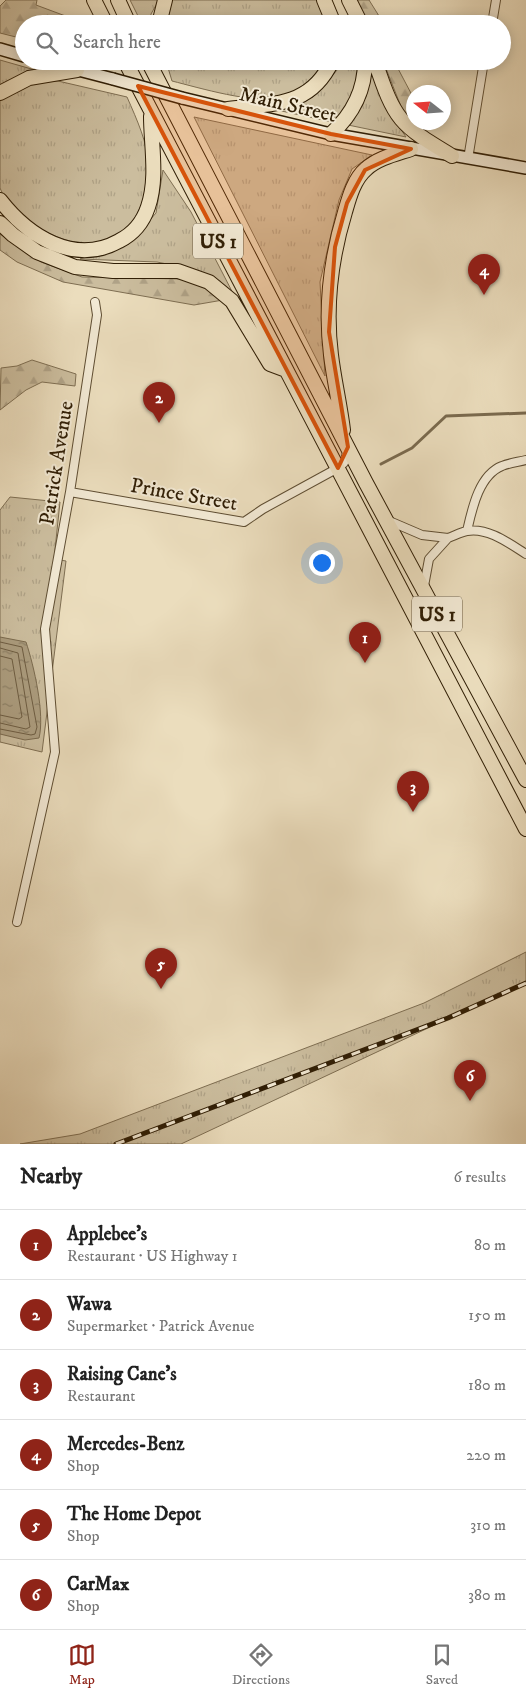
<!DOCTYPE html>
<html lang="en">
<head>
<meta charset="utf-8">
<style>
	body { margin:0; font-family:"IM FELL DW Pica",serif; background:#f6f6f6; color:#222 }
	.compass { position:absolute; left:406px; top:85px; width:45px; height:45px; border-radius:50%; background:#fff; box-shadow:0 2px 12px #0003; rotate:287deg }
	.you { position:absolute; left:321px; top:562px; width:18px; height:18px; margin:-12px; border:4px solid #fff; border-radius:50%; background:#1a73e8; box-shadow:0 0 0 8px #1a73e833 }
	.badge { display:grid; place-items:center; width:32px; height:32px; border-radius:50%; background:#8f2418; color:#fff; font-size:16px; font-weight:700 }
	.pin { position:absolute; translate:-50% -41px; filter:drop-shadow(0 1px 2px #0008) }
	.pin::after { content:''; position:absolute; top:26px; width:18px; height:15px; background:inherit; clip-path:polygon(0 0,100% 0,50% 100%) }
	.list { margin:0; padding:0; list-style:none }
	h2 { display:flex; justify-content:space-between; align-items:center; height:65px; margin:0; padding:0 20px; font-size:21px }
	h2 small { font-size:16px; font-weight:400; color:#767676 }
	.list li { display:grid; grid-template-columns:32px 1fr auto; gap:15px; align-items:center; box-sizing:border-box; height:70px; padding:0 20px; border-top:1px solid #e0e0e0 }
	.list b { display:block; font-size:19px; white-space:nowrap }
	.list p { margin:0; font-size:16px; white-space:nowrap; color:#767676 }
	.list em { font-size:16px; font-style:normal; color:#767676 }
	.icon { flex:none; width:28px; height:28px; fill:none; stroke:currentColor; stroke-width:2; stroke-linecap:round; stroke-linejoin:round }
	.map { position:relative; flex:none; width:526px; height:1144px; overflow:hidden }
	.search { position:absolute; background:#fff; box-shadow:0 2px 12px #0003; left:15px; right:15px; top:15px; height:55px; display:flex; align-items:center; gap:12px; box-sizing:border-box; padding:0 18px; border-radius:28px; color:#767676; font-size:19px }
	.sheet { height:485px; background:#fff }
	nav { display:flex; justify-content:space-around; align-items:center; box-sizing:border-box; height:70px; border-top:1px solid #e0e0e0; background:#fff; font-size:14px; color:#767676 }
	nav a { display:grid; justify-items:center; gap:2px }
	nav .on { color:#8f2418 }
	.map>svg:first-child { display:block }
	.grass { fill:url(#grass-tufts); stroke:#7e6e52 }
	.forest { fill:url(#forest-firs); stroke:#7e6e52 }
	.water { fill:url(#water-ripples); stroke:#7a6a4e }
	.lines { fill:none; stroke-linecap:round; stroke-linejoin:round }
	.shore { stroke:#6e5d42; stroke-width:1 }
	.stream { stroke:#7a6a4e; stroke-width:3 }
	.minor-casing { stroke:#5f4e33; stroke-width:10 }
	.secondary-casing { stroke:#301e05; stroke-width:14 }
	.trunk-casing { stroke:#301e05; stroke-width:16 }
	.minor { stroke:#f2e9d4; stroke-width:8 }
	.secondary { stroke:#f2e9d4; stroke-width:11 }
	.trunk { stroke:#ebddbd; stroke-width:14 }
	.rail-casing { stroke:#301e05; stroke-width:5 }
	.rail { stroke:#f2e9d4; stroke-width:3; stroke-dasharray:9; stroke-linecap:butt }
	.secondary-bridge-casing { stroke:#301e05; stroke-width:14; stroke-linecap:butt }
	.secondary-bridge { stroke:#f2e9d4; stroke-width:11 }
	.marked { fill:#d6530b; fill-opacity:0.2; stroke:#d6530b; stroke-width:4; stroke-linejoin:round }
	.labels { text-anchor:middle; stroke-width:4; stroke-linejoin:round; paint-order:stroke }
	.shield { fill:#f2e9d4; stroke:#6a5b43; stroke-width:1 }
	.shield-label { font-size:20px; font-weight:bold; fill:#301e05 }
	.street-label { font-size:21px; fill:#301e05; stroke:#f2e9d4 }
</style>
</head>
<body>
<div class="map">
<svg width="526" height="1144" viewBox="0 0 526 1144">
	<defs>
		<pattern id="grass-tufts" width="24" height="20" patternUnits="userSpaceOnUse" patternTransform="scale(1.25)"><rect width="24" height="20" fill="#cbbd9e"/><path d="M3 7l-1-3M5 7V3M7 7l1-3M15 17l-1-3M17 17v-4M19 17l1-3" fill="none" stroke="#afa287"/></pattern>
		<pattern id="forest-firs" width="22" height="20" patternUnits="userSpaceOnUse" patternTransform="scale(1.25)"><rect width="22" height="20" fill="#cbbd9e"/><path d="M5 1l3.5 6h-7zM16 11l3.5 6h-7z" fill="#afa287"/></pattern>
		<pattern id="water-ripples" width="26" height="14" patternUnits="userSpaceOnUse" patternTransform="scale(1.25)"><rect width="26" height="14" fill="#ab9c7e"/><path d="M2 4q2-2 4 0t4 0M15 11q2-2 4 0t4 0" fill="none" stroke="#8c7f65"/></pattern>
	</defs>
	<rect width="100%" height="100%" fill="#ebddbd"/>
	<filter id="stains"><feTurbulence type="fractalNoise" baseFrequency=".004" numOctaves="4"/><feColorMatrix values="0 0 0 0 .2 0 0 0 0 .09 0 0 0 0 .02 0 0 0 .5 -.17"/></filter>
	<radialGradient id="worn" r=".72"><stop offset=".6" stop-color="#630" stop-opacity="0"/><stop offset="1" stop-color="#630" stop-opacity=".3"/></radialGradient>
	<path class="grass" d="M130 0H159L151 14 150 24H142Z
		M172 0H316L321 5 328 24H165Z
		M0 60 42 72 22 75 0 86Z
		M166 61H324C315 76 300 94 282 98 253 104 200 88 172 81Z
		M339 61H360L361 66 348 106 332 122 277 110 313 97 338 69Z
		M371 61 384 104 406 137 348 125 366 97Z
		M38 81H58L127 97C137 120 148 143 149 169 149 176 146 184 145 191 132 258 63 254 22 214 15 207 4 199 0 188 0 182 0 172 0 166 0 144 0 123 0 101L10 92Z
		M194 117 372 155 352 169 339 200 320 282 325 376Z
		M163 170 191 212 237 301 187 268 157 262 80 259 129 244 156 213Z
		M10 497 60 502 54 559 66 561 42 752 0 742V510Z
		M526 952V982L181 1144H20L80 1134 424 1003Z"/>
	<path class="forest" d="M6 0H37L36 5 87 24H24V39L0 33V6Z
		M356 0H369L384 24H367Z
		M383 61H394L413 97V119L402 109Z
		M0 234 41 262 82 277 183 279 209 290 223 300 194 305 63 282 17 262 0 250Z
		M32 360 76 374 75 386 42 382 26 390 0 410 1 368 17 366Z"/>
	<path class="water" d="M0 637 26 642C34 666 45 714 39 738L25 740 0 734Z"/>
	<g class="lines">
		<path class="shore" d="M0 642 22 647 37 727 35 734 31 735 0 729
			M0 648 18 653 30 727 26 729 0 723
			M0 656 12 659 22 717 19 719 0 715"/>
		<path class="stream" d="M381 464 412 448 446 416 526 413"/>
		<g class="minor-casing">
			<path id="minor" d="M492 24 496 0
				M468 159 484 61
				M70 492 244 522 263 509 338 468 344 463 348 449
				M387 520 422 535 448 538 429 559 424 586
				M467 531C472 509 479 475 502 466 509 463 518 462 526 460
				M448 538C454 536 461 532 467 531 488 527 510 544 526 554
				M17 922 55 752 45 629 70 492 97 315 95 302"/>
		</g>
		<g class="secondary-casing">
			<path id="secondary" d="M0 49 24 56
				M44 61 113 79
				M182 98 331 134 526 168"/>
		</g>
		<g class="trunk-casing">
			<path id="trunk" d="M94 0 106 24
				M118 0 129 24
				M324 0 334 24
				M349 0 361 24
				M159 24 165 0
				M125 61 526 829
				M148 61 366 483 526 780
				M375 61C395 121 399 124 452 156
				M0 93 29 78 77 70
				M228 109C272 103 310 108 332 61
				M331 134C353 114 365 91 365 61
				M0 200C28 236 74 266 119 241 133 234 143 222 148 207 158 178 151 145 151 116
				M0 223 13 235 37 252 75 267 113 271H178L209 282 232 301 270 364 286 370
				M343 430C340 405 334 380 331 355 325 307 331 258 345 212 349 198 354 179 366 169 378 158 396 154 411 149"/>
		</g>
		<use href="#minor" class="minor"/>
		<use href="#secondary" class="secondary"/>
		<use href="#trunk" class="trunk"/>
		<g class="rail-casing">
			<path id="rail" d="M116 1144 448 1018 526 983"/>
		</g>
		<use href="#rail" class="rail"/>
		<g class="secondary-bridge-casing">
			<path id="secondary-bridge" d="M113 79 182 98"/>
		</g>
		<use href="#secondary-bridge" class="secondary-bridge"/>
	</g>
	<path class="marked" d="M138 86 331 134 411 149 365 170 347 203 335 247 329 332 348 447 338 468Z"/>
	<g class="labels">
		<g class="shield">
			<rect x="193" y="223.5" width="50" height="35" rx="4"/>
			<rect x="412" y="596.5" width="50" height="35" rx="4"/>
		</g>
		<g class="shield-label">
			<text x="218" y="248">US 1</text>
			<text x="437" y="621">US 1</text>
		</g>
		<g class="street-label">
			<text transform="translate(288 104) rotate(13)" y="7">Main Street</text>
			<text transform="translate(56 463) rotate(-81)" y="7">Patrick Avenue</text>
			<text transform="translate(184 494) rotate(10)" y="7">Prince Street</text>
		</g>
	</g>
	<rect width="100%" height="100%" filter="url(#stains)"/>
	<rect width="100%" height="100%" fill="url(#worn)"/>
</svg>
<svg class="compass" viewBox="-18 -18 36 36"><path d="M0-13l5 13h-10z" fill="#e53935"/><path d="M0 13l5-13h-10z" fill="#767676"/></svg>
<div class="you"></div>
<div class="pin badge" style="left:365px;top:663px">1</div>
<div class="pin badge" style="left:159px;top:423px">2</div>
<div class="pin badge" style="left:413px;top:812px">3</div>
<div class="pin badge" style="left:484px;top:295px">4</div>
<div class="pin badge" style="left:161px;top:989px">5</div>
<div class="pin badge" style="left:470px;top:1101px">6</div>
<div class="search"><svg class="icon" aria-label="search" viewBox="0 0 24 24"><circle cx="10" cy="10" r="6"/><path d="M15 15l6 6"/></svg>Search here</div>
</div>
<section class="sheet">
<h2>Nearby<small>6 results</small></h2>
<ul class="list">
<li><span class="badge">1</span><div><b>Applebee's</b><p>Restaurant · US Highway 1</p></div><em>80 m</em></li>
<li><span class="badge">2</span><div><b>Wawa</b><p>Supermarket · Patrick Avenue</p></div><em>150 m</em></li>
<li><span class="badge">3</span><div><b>Raising Cane's</b><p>Restaurant</p></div><em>180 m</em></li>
<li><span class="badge">4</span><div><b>Mercedes-Benz</b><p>Shop</p></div><em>220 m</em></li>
<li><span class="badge">5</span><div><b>The Home Depot</b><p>Shop</p></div><em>310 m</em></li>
<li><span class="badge">6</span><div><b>CarMax</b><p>Shop</p></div><em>380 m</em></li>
</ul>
</section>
<nav>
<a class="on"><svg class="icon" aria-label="map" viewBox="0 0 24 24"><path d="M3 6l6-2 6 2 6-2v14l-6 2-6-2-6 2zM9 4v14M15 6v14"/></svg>Map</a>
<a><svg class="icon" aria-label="directions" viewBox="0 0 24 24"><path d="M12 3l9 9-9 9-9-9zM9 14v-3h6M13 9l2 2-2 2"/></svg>Directions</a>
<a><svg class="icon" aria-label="saved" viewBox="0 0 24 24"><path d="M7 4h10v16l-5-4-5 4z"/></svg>Saved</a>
</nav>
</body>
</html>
